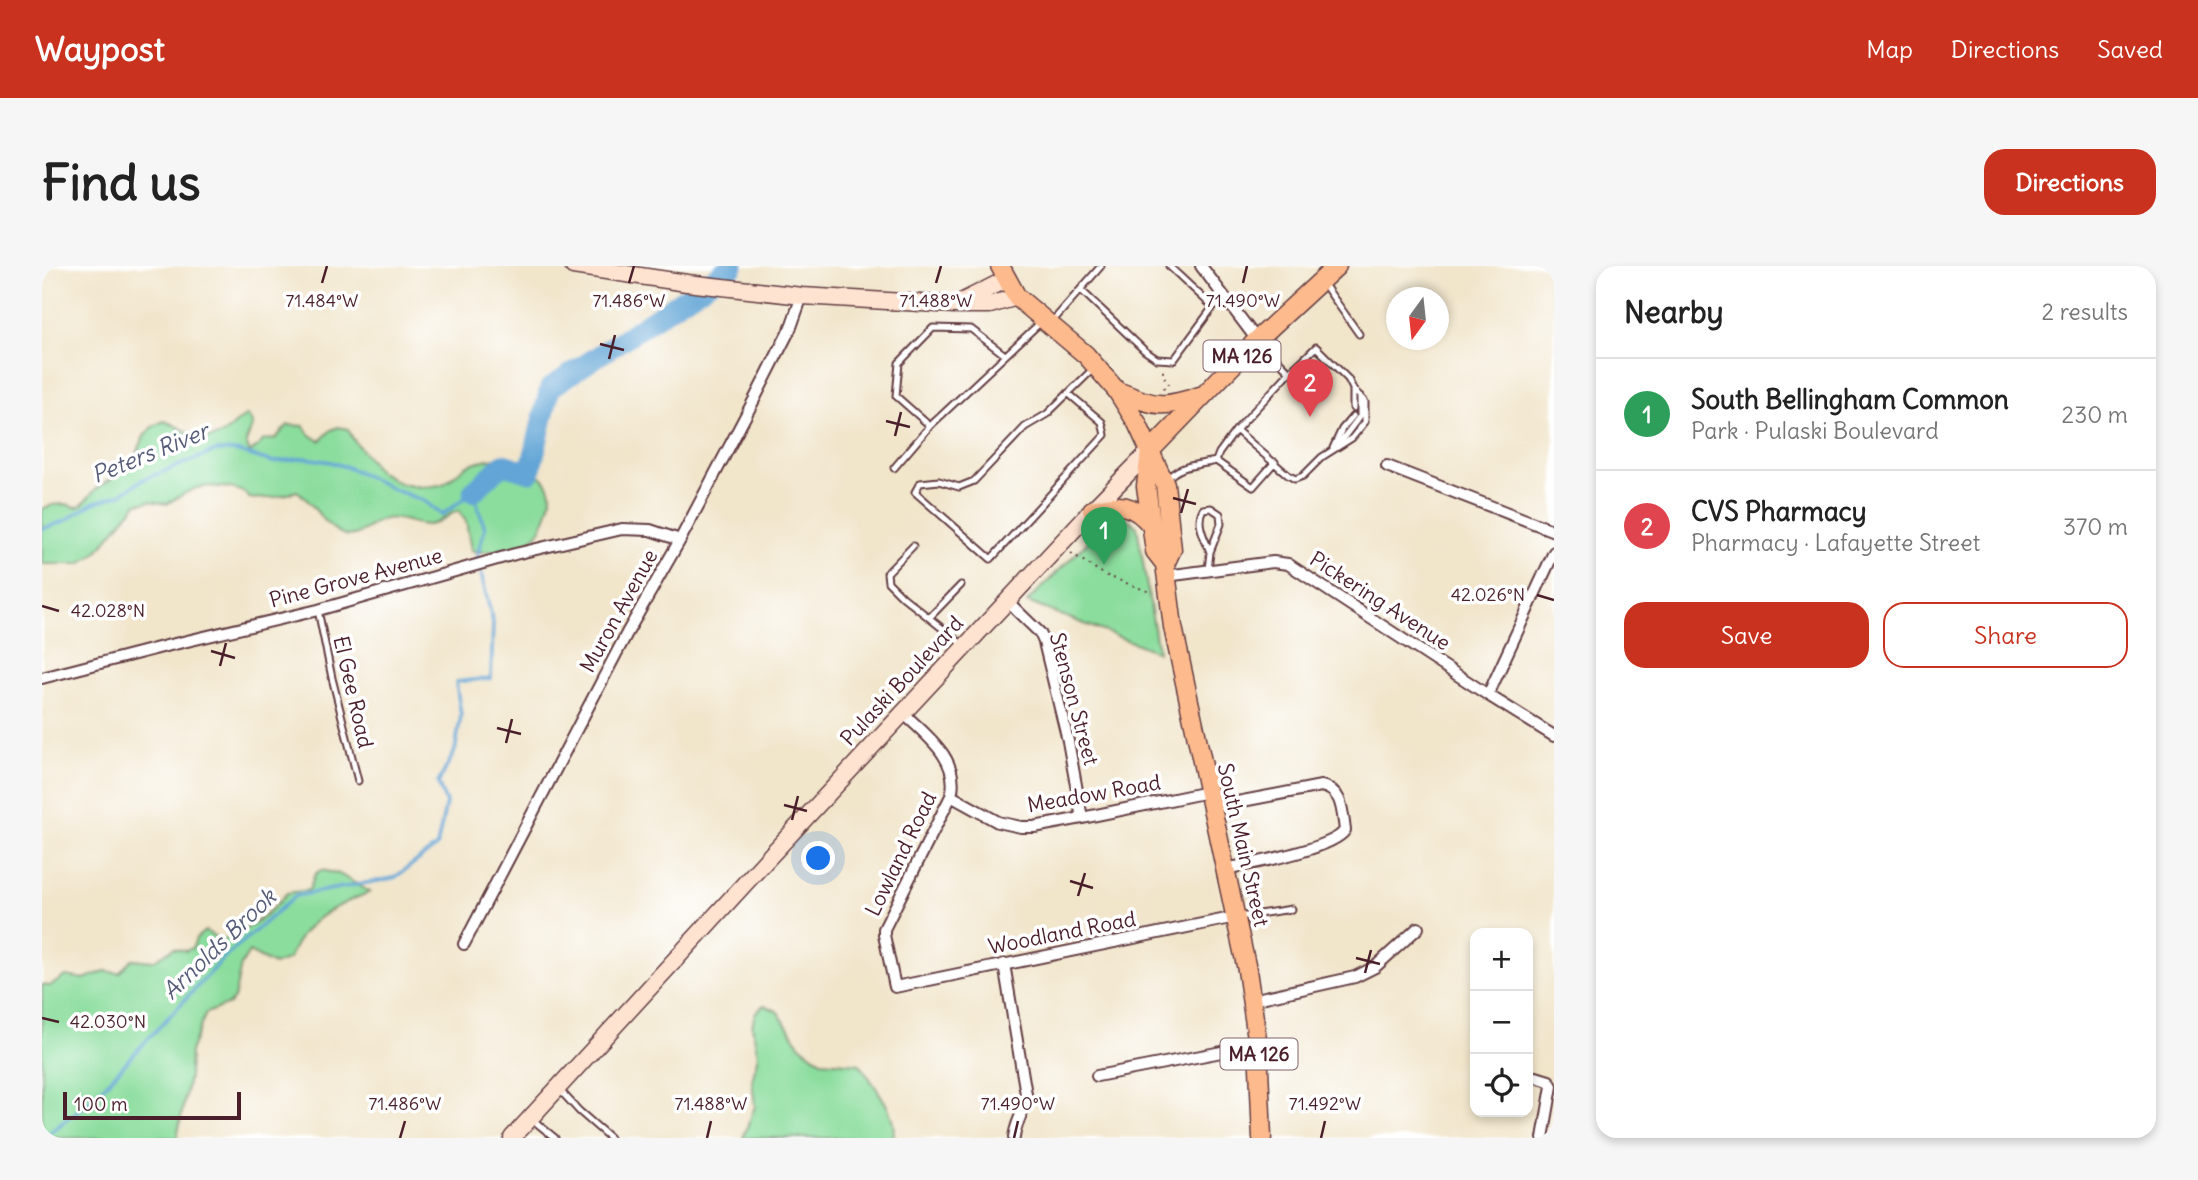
<!DOCTYPE html>
<html lang="en">
<head>
<meta charset="utf-8">
<style>
	body { margin:0; font-family:Delius,sans-serif; background:#f6f6f6; color:#222 }
	.controls { position:absolute; right:21px; bottom:21px; display:grid; overflow:hidden; border-radius:14px; box-shadow:0 4px 10px #0003 }
	.controls button { width:63px; height:63px; display:grid; place-items:center; padding:0; border:0; border-bottom:2px solid #e0e0e0; background:#fff; color:#222; font:35px sans-serif }
	.compass { position:absolute; left:1344px; top:21px; width:63px; height:63px; border-radius:50%; background:#fff; box-shadow:0 4px 10px #0003; rotate:195deg }
	.scale { position:absolute; left:21px; bottom:18px; width:178px; box-sizing:border-box; padding-left:7px; border:4px solid #4a1f2b; border-top:0; font-size:19px; line-height:24px; white-space:nowrap; color:#4a1f2b; -webkit-text-stroke:5px #fff; paint-order:stroke }
	.you { position:absolute; left:777px; top:593px; width:24px; height:24px; margin:-18px; border:5px solid #fff; border-radius:50%; background:#1a73e8; box-shadow:0 0 0 10px #1a73e833 }
	.badge { display:grid; place-items:center; width:46px; height:46px; border-radius:50%; background:#c8321e; color:#fff; font-size:23px; font-weight:700 }
	.pin { position:absolute; translate:-50% -58px; filter:drop-shadow(0 2px 4px #0008) }
	.pin::after { content:''; position:absolute; top:37px; width:24px; height:21px; background:inherit; clip-path:polygon(0 0,100% 0,50% 100%) }
	.list { margin:0; padding:0; list-style:none }
	h2 { display:flex; justify-content:space-between; align-items:center; height:91px; margin:0; padding:0 28px; font-size:30px }
	h2 small { font-size:23px; font-weight:400; color:#767676 }
	.list li { display:grid; grid-template-columns:46px 1fr auto; gap:21px; align-items:center; box-sizing:border-box; height:112px; padding:0 28px; border-top:2px solid #e0e0e0 }
	.list b { display:block; font-size:26px; white-space:nowrap }
	.list p { margin:0; font-size:23px; white-space:nowrap; color:#767676 }
	.list em { font-size:23px; font-style:normal; color:#767676 }
	.actions { display:flex; gap:14px; padding:21px 28px }
	.actions a { flex:1; padding:16px 0; border:2px solid #c8321e; border-radius:21px; text-align:center; font-size:24px; color:#c8321e }
	.actions .main { background:#c8321e; color:#fff }
	.icon { flex:none; width:38px; height:38px; fill:none; stroke:currentColor; stroke-width:2; stroke-linecap:round; stroke-linejoin:round }
	.map { position:relative; flex:none; width:1512px; height:872px; overflow:hidden; border-radius:21px }
	header { display:flex; align-items:center; gap:42px; box-sizing:border-box; height:98px; padding:0 35px; background:#c8321e; color:#fff }
	header strong { font-size:33px }
	nav { display:flex; gap:38px; margin-inline-start:auto; font-size:24px }
	.intro { display:flex; align-items:center; justify-content:space-between; box-sizing:border-box; height:168px; padding:0 42px }
	h1 { margin:0; font-size:49px }
	.button { padding:18px 32px; border-radius:21px; background:#c8321e; color:#fff; font-size:24px; font-weight:700 }
	main { display:flex; gap:42px; padding:0 42px }
	aside { flex:1; background:#fff; border-radius:21px; box-shadow:0 4px 10px #0003 }
	.map>svg:first-child { display:block }
	.green { fill:#8bdd9d; stroke:#6a7e64; stroke-width:2 }
	.lines { fill:none; stroke-linecap:round; stroke-linejoin:round }
	.stream { stroke:#62a5d6; stroke-width:3.5 }
	.river { stroke:#62a5d6; stroke-width:21 }
	.lane-casing { stroke:#633d43; stroke-width:9 }
	.street-casing { stroke:#633d43; stroke-width:14 }
	.secondary-casing { stroke:#633d43; stroke-width:19 }
	.primary-casing { stroke:#633d43; stroke-width:21 }
	.path { stroke:#633d43; stroke-width:2; stroke-dasharray:2 5; stroke-linecap:butt }
	.lane { stroke:#fff; stroke-width:5 }
	.street { stroke:#fff; stroke-width:10 }
	.secondary { stroke:#fee3d1; stroke-width:16 }
	.primary { stroke:#fcba8d; stroke-width:18 }
	.ticks { fill:none; stroke:#4a1f2b; stroke-width:2.5 }
	.labels { text-anchor:middle; stroke-width:7; stroke-linejoin:round; paint-order:stroke }
	.shield { fill:#fff; stroke:#80626b; stroke-width:2 }
	.shield-label { font-size:19px; font-weight:bold; fill:#4a1f2b }
	.street-label { font-size:21px; fill:#4a1f2b; stroke:#fff }
	.water-label { font-size:23px; font-style:italic; fill:#555b78; stroke:#fff }
	.ticks-label { font-size:18px; text-anchor:middle; fill:#4a1f2b; stroke:#fff; stroke-width:7; stroke-linejoin:round; paint-order:stroke }
</style>
</head>
<body>
<header>
<strong>Waypost</strong>
<nav><a>Map</a><a>Directions</a><a>Saved</a></nav>
</header>
<div class="intro"><h1>Find us</h1><a class="button">Directions</a></div>
<main>
<div class="map">
<svg width="1512" height="872" viewBox="0 0 1512 872">
	<rect width="100%" height="100%" fill="#fff"/>
	<filter id="ink" filterUnits="userSpaceOnUse"><feTurbulence type="fractalNoise" baseFrequency=".0143" numOctaves="2"/><feDisplacementMap in="SourceGraphic" scale="14" xChannelSelector="R" yChannelSelector="G"/><feConvolveMatrix kernelMatrix="1 2 1 2 8 2 1 2 1" color-interpolation-filters="sRGB"/></filter>
	<filter id="wash" filterUnits="userSpaceOnUse"><feTurbulence type="fractalNoise" baseFrequency=".00686" numOctaves="4" result="noise"/><feDisplacementMap in="SourceGraphic" scale="28" xChannelSelector="R" yChannelSelector="G"/><feGaussianBlur stdDeviation="1.57" result="paint"/><feColorMatrix in="noise" values="0 0 0 0 0 0 0 0 0 0 0 0 0 0 0 0 0 1.4 0 .05"/><feComposite in="paint" operator="in"/></filter>
	<g filter="url(#wash)">
		<rect width="100%" height="100%" fill="#f1e5ca"/>
		<path class="green" d="M205 149 211 158 204 176 208 187 222 174 233 173 246 159 262 160 266 167 278 175 289 164 296 161 306 163 311 173 337 206C346 208 348 213 355 216 367 221 386 222 398 219 408 217 415 205 424 200 450 188 479 189 499 210 503 214 506 217 508 223 512 235 501 264 491 272 481 280 440 290 429 284L424 255 416 245C405 248 398 258 386 259 372 259 357 250 343 253 327 256 315 277 298 267 280 258 272 237 255 225 239 231 225 234 207 232 202 225 197 224 188 222 156 217 151 222 125 238L109 235 95 237 55 286 38 298H0V243L9 239 24 238 33 241 39 240 53 224 91 197 102 170 111 160 122 155C142 161 160 181 182 167 190 162 196 154 205 149Z
			M1085 252 1095 261 1116 386 985 336 1069 253Z
			M279 604 297 608 328 626C291 641 261 654 247 693L232 699 207 686 199 699 192 733 187 738 164 747 148 785 147 811 135 872H0V719L8 720 24 710 42 713 63 705 77 707 90 693 111 695 132 682 144 685 151 681 154 672 163 665 179 674C206 666 227 648 245 627L267 624 273 608Z
			M722 739 735 745 759 780 779 795 818 798C830 818 857 847 851 872H701L713 840 710 815 716 789 710 760 713 747Z"/>
		<g class="lines">
			<path class="stream" d="M0 263 23 255 51 237 79 228 100 214 174 185H194L231 196 264 192 289 196 307 202 353 224 382 235 400 249 431 226 443 262 435 290 451 357 449 412 414 416 419 449 413 485 396 517 404 537 395 580 352 612 253 630 181 693 46 837 1 872"/>
			<path class="river" d="M431 226 461 198 488 206 508 122 691 0"/>
		</g>
	</g>
	<g filter="url(#ink)">
		<g class="lines">
			<g class="lane-casing">
				<path id="lane" d="M1127 0 1171 41
					M1281 17 1317 68
					M1039 24 1103 85 1115 93 1132 94 1171 41 1183 33
					M1010 56 1059 0
					M1218 76 1248 106 1274 81 1306 113 1311 123 1323 136V156L1310 172 1280 191 1261 210 1253 213 1246 209 1194 164 1248 106
					M1026 127 1060 156 1063 169 949 293 873 226 878 217 897 215 917 221 932 215 983 161 1005 148 1052 102
					M1311 142V124
					M888 160 854 130 857 97 891 62 929 63 963 89
					M1296 179 1318 150V130
					M1291 182 1300 163 1311 150
					M1174 195 1177 187 1194 164
					M852 202 888 160 999 56
					M1125 214C1135 199 1157 199 1174 195L1211 221 1233 196
					M871 280 845 307 846 316 861 331 921 379
					M1166 304 1168 286 1179 258 1178 248 1169 242 1161 243C1153 257 1163 273 1168 286
					M276 344 290 412 316 515
					M887 352 919 319
					M1209 619 1212 648
					M1197 651 1250 643
					M517 823 537 845 568 872
					M491 854 513 872"/>
			</g>
			<g class="street-casing">
				<path id="street" d="M1159 0 1215 74
					M1345 200 1512 265
					M1124 310 1231 296 1246 298 1446 429 1512 470
					M965 335 998 367 1002 376 1026 475 1040 552
					M0 412 124 380 276 344 473 288 580 263 608 264 638 274
					M1446 429 1512 286
					M861 447C884 469 919 494 909 530L842 663V669L853 721 1194 651
					M909 530 956 556 979 561H992L1040 552 1166 526
					M1169 541 1279 520C1301 524 1300 545 1303 564 1292 583 1207 598 1183 603
					M422 678 585 367 638 274 713 132 749 61 760 30
					M962 698 984 828C984 844 973 856 972 872
					M1210 734 1313 711 1333 701 1376 662
					M1055 810 1216 779
					M1494 811 1507 815 1510 820 1501 872"/>
			</g>
			<g class="secondary-casing">
				<path id="secondary" d="M531 0 645 17 760 30 913 39H948L975 31
					M921 35 965 13
					M470 872 729 589 1050 244 1108 185"/>
			</g>
			<g class="primary-casing">
				<path id="primary" d="M958 0 975 31 1044 89 1075 125 1095 157 1123 218 1130 283 1123 298 1131 361 1205 704 1216 779 1220 872
					M1075 125C1117 141 1117 143 1161 129
					M1108 185 1215 74 1295 0
					M1108 185 1104 220 1113 285 1123 298
					M1050 244C1077 237 1091 237 1109 259"/>
			</g>
			<path class="path" d="M1121 123 1127 118 1121 110V102
				M1029 287 1063 309 1108 326"/>
			<use href="#lane" class="lane"/>
			<use href="#street" class="street"/>
			<use href="#secondary" class="secondary"/>
			<use href="#primary" class="primary"/>
		</g>
	</g>
	<path class="ticks" d="M280 17 285 0M587 17 592 0M894 17 899 0M1201 17 1205 0M558 78 582 84M567 93 573 69M844 155 868 161M853 170 859 146M1131 232 1154 238M1139 247 1146 223M1495 329 1512 334M0 340 17 345M169 385 193 392M178 400 184 377M455 462 479 468M464 477 470 453M742 539 765 545M750 554 756 530M1028 615 1051 622M1036 630 1043 607M1314 692 1338 698M1323 707 1329 684M0 752 17 756M358 872 363 855M665 872 669 855M972 872 976 855M1279 872 1283 855"/>
	<g class="labels">
		<g class="shield">
			<rect x="1161.5" y="74.5" width="77" height="31" rx="5"/>
			<rect x="1178.5" y="772.5" width="77" height="31" rx="5"/>
		</g>
		<g class="shield-label">
			<text x="1200" y="97">MA 126</text>
			<text x="1217" y="795">MA 126</text>
		</g>
		<g class="street-label">
			<text transform="translate(314 312) rotate(-15)" y="7">Pine Grove Avenue</text>
			<text transform="translate(1338 335) rotate(33)" y="7">Pickering Avenue</text>
			<text transform="translate(577 345) rotate(-61)" y="7">Muron Avenue</text>
			<text transform="translate(860 415) rotate(-47)" y="7">Pulaski Boulevard</text>
			<text transform="translate(311 426) rotate(77)" y="7">El Gee Road</text>
			<text transform="translate(1032 433) rotate(75)" y="7">Stenson Street</text>
			<text transform="translate(1052 528) rotate(-10)" y="7">Meadow Road</text>
			<text transform="translate(1201 579) rotate(77)" y="7">South Main Street</text>
			<text transform="translate(859 588) rotate(-64)" y="7">Lowland Road</text>
			<text transform="translate(1020 667) rotate(-11)" y="7">Woodland Road</text>
		</g>
		<g class="water-label">
			<text transform="translate(108 187) rotate(-22)" y="8">Peters River</text>
			<text transform="translate(177 678) rotate(-44)" y="8">Arnolds Brook</text>
		</g>
	</g>
	<g class="ticks-label">
		<text x="280" y="41">71.484°W</text>
		<text x="587" y="41">71.486°W</text>
		<text x="894" y="41">71.488°W</text>
		<text x="1201" y="41">71.490°W</text>
		<text x="1446" y="335">42.026°N</text>
		<text x="66" y="351">42.028°N</text>
		<text x="66" y="762">42.030°N</text>
		<text x="363" y="844">71.486°W</text>
		<text x="669" y="844">71.488°W</text>
		<text x="976" y="844">71.490°W</text>
		<text x="1283" y="844">71.492°W</text>
	</g>
</svg>
<div class="controls">
<button>+</button>
<button>−</button>
<button><svg class="icon" aria-label="locate" viewBox="0 0 24 24"><circle cx="12" cy="12" r="6"/><path d="M12 2v4M12 18v4M2 12h4M18 12h4"/></svg></button>
</div>
<svg class="compass" viewBox="-18 -18 36 36"><path d="M0-13l5 13h-10z" fill="#e53935"/><path d="M0 13l5-13h-10z" fill="#767676"/></svg>
<div class="scale">100 m</div>
<div class="you"></div>
<div class="pin badge" style="left:1062px;top:299px;background:#2e9e5b">1</div>
<div class="pin badge" style="left:1268px;top:151px;background:#e0444e">2</div>
</div>
<aside>
<h2>Nearby<small>2 results</small></h2>
<ul class="list">
<li><span class="badge" style="background:#2e9e5b">1</span><div><b>South Bellingham Common</b><p>Park · Pulaski Boulevard</p></div><em>230 m</em></li>
<li><span class="badge" style="background:#e0444e">2</span><div><b>CVS Pharmacy</b><p>Pharmacy · Lafayette Street</p></div><em>370 m</em></li>
</ul>
<div class="actions"><a class="main">Save</a><a>Share</a></div>
</aside>
</main>
</body>
</html>
